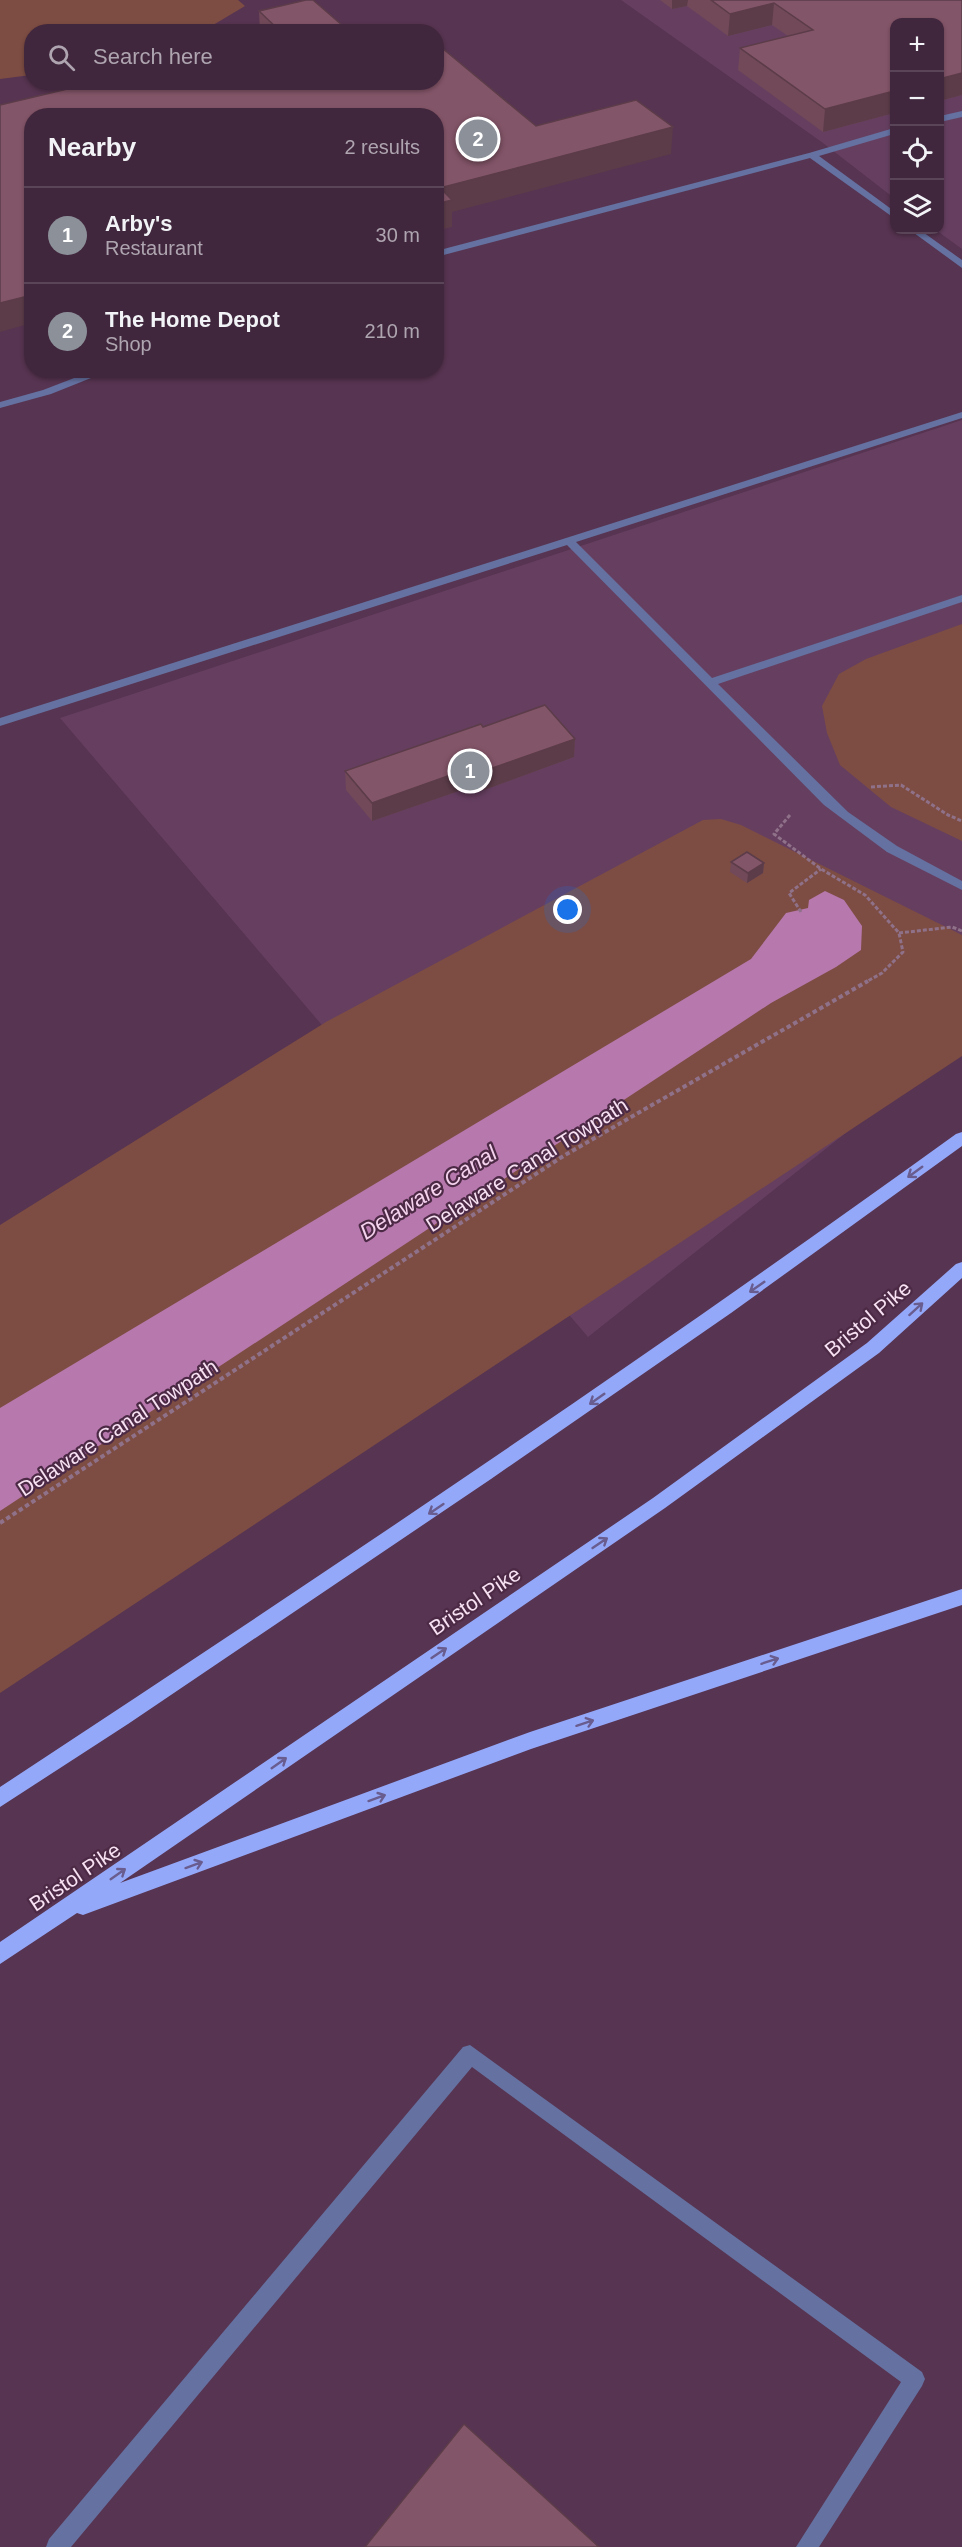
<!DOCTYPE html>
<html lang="en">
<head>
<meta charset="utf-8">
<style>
	body { margin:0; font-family:Helvetica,sans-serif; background:#482f44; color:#f1f3f6 }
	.controls { position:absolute; right:18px; top:18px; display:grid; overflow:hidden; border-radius:12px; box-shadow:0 2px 4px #0004 }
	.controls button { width:54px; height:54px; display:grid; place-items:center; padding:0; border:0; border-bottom:2px solid #5a4457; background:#41273d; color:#f1f3f6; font:30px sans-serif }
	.you { position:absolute; left:568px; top:910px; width:21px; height:21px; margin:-15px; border:4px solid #fff; border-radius:50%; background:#1a73e8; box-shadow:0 0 0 9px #1a73e833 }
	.badge { display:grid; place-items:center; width:39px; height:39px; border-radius:50%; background:#8c9099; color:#fff; font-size:20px; font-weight:700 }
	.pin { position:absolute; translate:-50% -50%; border:3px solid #fff; box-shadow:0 2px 6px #0006 }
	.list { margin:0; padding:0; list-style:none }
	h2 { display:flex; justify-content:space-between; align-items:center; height:78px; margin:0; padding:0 24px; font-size:26px }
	h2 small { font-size:20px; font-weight:400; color:#aea5b0 }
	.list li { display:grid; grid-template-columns:39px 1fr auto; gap:18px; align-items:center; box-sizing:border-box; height:96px; padding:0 24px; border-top:2px solid #5a4457 }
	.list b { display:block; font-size:22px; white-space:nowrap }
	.list p { margin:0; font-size:20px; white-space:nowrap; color:#aea5b0 }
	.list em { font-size:20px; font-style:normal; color:#aea5b0 }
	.icon { flex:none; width:33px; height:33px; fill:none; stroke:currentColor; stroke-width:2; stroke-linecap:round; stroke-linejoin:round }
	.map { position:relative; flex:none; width:962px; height:2547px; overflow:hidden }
	.search { position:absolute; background:#41273d; box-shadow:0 2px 4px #0004; left:24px; top:24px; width:420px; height:66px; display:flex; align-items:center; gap:15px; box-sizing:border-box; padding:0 21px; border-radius:24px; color:#aea5b0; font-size:22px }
	.panel { position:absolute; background:#41273d; box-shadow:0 2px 4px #0004; left:24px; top:108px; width:420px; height:270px; border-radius:24px }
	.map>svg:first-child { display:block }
	.built { fill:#663f60 }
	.green { fill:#7d4d43 }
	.water { fill:#b778ad }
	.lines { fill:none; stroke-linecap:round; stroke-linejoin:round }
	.path-far1 { stroke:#8f7189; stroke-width:3; stroke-dasharray:4 2; stroke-linecap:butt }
	.path { stroke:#8f7189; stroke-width:4; stroke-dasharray:4.5 3; stroke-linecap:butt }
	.service { fill:#6571a0; fill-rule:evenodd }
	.trunk { fill:#94a8fa; fill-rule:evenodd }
	.wall { fill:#714959 }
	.shaded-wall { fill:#5c3c49 }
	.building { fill:#835568; stroke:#5c3c49; stroke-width:1.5 }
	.oneway { stroke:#695c8e }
	.labels { text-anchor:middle; stroke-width:4.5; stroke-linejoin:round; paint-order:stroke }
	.street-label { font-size:21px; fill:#f7e1f2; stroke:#4c2a46 }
	.water-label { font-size:22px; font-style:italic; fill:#f5d2ee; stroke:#4c2a46 }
</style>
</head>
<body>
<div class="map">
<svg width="962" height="2547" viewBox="0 0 962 2547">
	<rect width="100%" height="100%" fill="#573451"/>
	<path class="built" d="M621 0H962V249L936 230H940V22H894V198L823 143Z
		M962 420V1041L588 1337 60 718Z"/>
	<path class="green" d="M0 0H238L245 6 203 31 32 32 31 75 0 79Z
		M962 624V841L891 807 840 765 827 733 822 706 839 674 866 659Z
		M721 819 741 825 962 935V1056L0 1693V1225L326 1022 703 820Z"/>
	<path class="water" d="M825 891 844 900 862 926 861 950 836 967 771 1003 0 1511V1408L751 959 786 913 808 908 809 900Z"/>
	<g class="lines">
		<path class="path-far1" d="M871 787 901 785 948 815 962 821
			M790 815 774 834 821 869 865 895 899 933 903 952 882 973 866 982
			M801 912 789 893 821 869
			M899 933 952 927 962 931"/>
		<path class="path" d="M0 1523 565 1155 868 981"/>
		<path class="service" d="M962 111V117L940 122V116Z
			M894 128V134L819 156 894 211V218L810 158 436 257V251L809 153Z
			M910 230H920L962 260V268Z
			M95 370H111L51 394 0 408V402L43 390Z
			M962 412V418L576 542 712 678 962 595V602L718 684 848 812 897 846 962 881V890L887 852 824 805 567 545 0 726V718Z
			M470 2045 922 2372 925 2379 922 2386 819 2547H796L901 2382 472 2067 71 2547H46L49 2539 463 2047Z"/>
		<path class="trunk" d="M962 1132V1146L731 1313 491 1479 128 1724 0 1807V1787C323 1575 643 1360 956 1134Z
			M962 1262V1278L879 1353 665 1508 120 1883 530 1732 962 1589V1605L531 1749 83 1915 77 1913 0 1964V1942L653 1498 867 1343 956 1264Z"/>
	</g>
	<path class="wall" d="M660 0H962V95L939 101V22H894V113L823 132 738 70 740 48 788 36 772 25 728 36 687 6 672 9Z
		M259 11 350 32H260Z
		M483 727 575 739 574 757 484 790 479 784 372 821 346 790 345 771Z
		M731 862 764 863 763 873 747 883 730 872Z"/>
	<path class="shaded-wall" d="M672 0H688L687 6 672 9Z
		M774 3 772 25 728 36 730 14Z
		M962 73V95L939 101V79Z
		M894 91V113L823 132 825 109Z
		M673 127 671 154 452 212V227L436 231V204L440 188Z
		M32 295V323L0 332V303Z
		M575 739 574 757 484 790V771Z
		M479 765V784L372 821V803Z
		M764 863 763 873 747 883 748 873Z"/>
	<path class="building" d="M306 0H313L350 32H281L259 11Z
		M711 0H962V73L939 79V22H894V91L825 109 740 48 813 30 774 3 730 14Z
		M436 43 536 126 636 100 673 127 440 188 452 200 436 204V116H32V295L0 303V105L97 82H436Z
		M545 705 575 739 484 771 479 765 372 803 345 771 481 724 483 727Z
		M747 852 764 863 748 873 731 862Z
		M464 2424 599 2547H365Z"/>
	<defs><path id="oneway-shaft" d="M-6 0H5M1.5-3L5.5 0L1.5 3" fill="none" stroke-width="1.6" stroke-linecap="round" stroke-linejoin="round" transform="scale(1.5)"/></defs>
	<g class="oneway">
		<use href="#oneway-shaft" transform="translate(915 1172) rotate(144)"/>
		<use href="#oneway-shaft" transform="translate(757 1287) rotate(145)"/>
		<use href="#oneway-shaft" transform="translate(916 1309) rotate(-42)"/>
		<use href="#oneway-shaft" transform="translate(597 1399) rotate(145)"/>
		<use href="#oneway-shaft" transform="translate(436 1509) rotate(146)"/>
		<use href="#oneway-shaft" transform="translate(600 1543) rotate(-34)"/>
		<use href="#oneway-shaft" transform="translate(439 1653) rotate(-34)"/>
		<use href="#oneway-shaft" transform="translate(770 1661) rotate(-18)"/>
		<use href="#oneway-shaft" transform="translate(585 1723) rotate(-18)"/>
		<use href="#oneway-shaft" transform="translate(279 1763) rotate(-35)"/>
		<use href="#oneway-shaft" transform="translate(377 1798) rotate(-20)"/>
		<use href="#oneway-shaft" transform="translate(194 1865) rotate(-20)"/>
		<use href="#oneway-shaft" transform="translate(118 1874) rotate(-35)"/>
	</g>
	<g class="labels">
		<g class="street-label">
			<text transform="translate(527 1165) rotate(-32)" y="7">Delaware Canal Towpath</text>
			<text transform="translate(868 1319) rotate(-40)" y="7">Bristol Pike</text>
			<text transform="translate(118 1428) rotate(-33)" y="7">Delaware Canal Towpath</text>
			<text transform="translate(475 1601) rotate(-34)" y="7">Bristol Pike</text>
			<text transform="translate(75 1877) rotate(-34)" y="7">Bristol Pike</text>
		</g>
		<g class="water-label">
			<text transform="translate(428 1192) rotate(-32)" y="8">Delaware Canal</text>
		</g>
	</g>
</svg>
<div class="controls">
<button>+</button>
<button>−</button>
<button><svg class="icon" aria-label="locate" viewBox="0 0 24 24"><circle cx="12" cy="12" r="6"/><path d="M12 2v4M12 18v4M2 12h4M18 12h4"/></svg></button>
<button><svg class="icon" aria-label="layers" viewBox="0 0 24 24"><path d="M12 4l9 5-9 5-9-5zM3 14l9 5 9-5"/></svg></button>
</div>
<div class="you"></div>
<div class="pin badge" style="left:470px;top:771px">1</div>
<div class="pin badge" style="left:478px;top:139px">2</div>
<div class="search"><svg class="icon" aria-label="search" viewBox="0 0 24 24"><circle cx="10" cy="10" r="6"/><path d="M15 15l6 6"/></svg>Search here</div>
<section class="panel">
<h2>Nearby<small>2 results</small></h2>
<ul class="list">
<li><span class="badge">1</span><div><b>Arby's</b><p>Restaurant</p></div><em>30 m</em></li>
<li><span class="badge">2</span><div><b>The Home Depot</b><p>Shop</p></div><em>210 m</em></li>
</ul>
</section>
</div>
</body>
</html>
